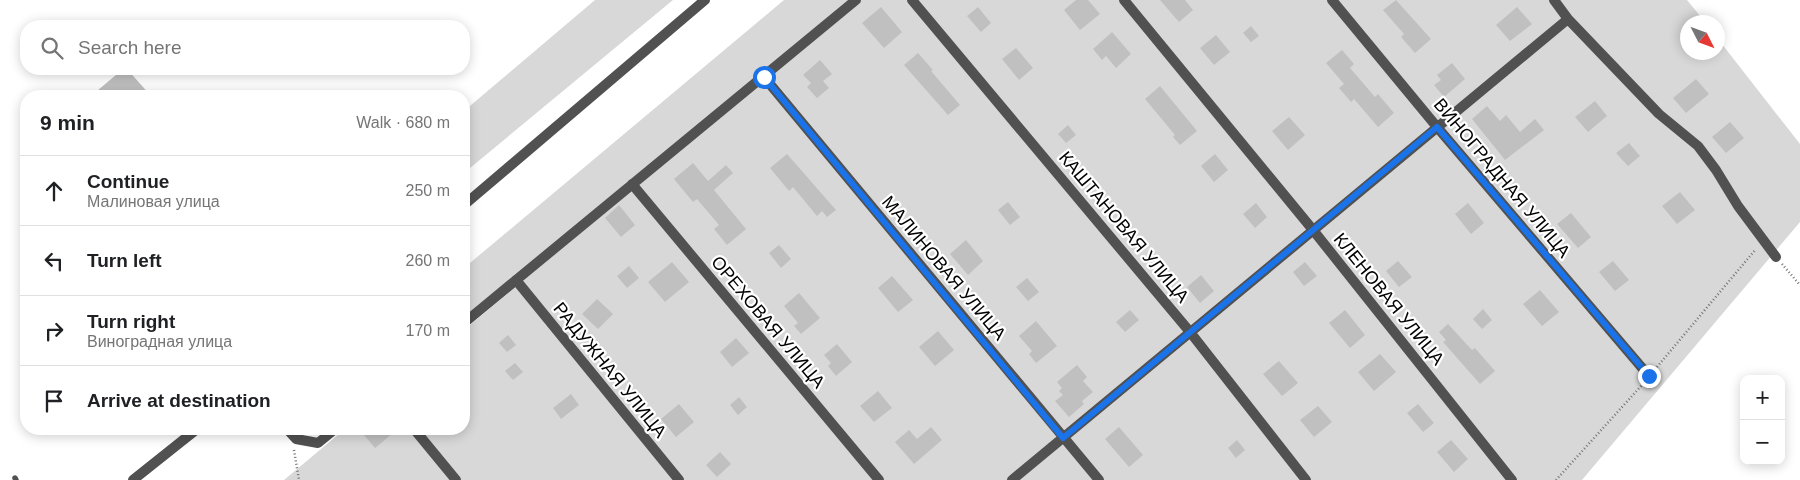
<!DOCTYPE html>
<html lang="en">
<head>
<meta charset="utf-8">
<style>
	body { margin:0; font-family:Helvetica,sans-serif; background:#f2f2f2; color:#202124 }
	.controls { position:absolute; right:15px; bottom:15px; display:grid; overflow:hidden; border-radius:10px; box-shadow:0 2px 12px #0003 }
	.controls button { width:45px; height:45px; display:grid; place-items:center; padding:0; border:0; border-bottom:1px solid #e0e0e0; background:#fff; color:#202124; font:25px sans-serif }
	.compass { position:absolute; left:1680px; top:15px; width:45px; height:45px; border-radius:50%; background:#fff; box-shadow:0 2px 12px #0003; rotate:132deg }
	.stop { position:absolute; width:15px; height:15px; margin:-11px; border:4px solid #1a73e8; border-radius:50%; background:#fff }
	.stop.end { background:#1a73e8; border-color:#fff; box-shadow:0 1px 5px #0008 }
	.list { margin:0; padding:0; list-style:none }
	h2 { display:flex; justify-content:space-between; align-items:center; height:65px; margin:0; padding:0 20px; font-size:21px }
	h2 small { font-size:16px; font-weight:400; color:#757577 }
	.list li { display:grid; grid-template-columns:32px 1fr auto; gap:15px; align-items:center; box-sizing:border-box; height:70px; padding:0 20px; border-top:1px solid #e0e0e0 }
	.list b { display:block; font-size:19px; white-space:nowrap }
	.list p { margin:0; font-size:16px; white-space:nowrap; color:#757577 }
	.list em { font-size:16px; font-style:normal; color:#757577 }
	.icon { flex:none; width:28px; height:28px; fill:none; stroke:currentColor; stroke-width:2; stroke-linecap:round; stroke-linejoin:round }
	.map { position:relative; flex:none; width:1800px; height:480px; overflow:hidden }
	.search { position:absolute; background:#fff; box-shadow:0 2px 12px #0003; left:20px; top:20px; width:450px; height:55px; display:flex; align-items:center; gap:12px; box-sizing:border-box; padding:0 18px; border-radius:20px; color:#757577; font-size:19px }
	.panel { position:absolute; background:#fff; box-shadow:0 2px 12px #0003; left:20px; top:90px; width:450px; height:345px; border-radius:20px }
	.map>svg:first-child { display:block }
	.green { fill:#d8d8d8 }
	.building { fill:#c0c0c0 }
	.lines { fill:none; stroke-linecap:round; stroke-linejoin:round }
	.path { stroke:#737373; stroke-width:2.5; stroke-dasharray:1 2.5; stroke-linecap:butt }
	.service { stroke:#515151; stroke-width:5.5 }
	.minor { stroke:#515151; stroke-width:10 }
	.tertiary { stroke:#515151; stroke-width:10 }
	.route { stroke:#1a73e8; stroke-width:6 }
	.labels { text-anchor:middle; stroke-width:4.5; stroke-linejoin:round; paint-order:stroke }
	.street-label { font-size:18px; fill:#000; stroke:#fff }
</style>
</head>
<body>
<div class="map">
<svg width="1800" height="480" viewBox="0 0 1800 480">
	<rect width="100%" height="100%" fill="#fff"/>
	<path class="green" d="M595 0H673L464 173V111Z
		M784 0H850L464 321V268Z
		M861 0H1687L1705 22H1688V52H1718V39L1800 144V222L1582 480H284L345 429H464V330Z"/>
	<path class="building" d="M1076 0H1088L1100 14 1080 30 1064 10Z
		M1160 0H1185L1193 10 1179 22Z
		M1396 0 1431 39 1415 53 1401 37 1404 34 1383 10Z
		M881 7 902 32 884 48 862 23Z
		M978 7 991 23 981 32 967 16Z
		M1517 7 1532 24 1510 41 1496 25Z
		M1251 26 1259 36 1251 42 1243 33Z
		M1112 32 1131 54 1116 68 1106 56 1102 60 1093 49Z
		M1216 35 1230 52 1214 65 1200 48Z
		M1016 48 1033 68 1019 80 1002 59Z
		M1342 50 1354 64 1350 68 1375 97 1378 94 1394 113 1378 127 1354 99 1351 102 1339 88 1344 84 1326 63Z
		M918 53 933 70 931 71 960 105 948 115 904 65Z
		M820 60 832 74 823 81 829 88 817 98 807 87 811 83 803 75Z
		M1452 63 1465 79 1444 97 1434 85 1441 80 1437 75Z
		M123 69H127L151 96H91Z
		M1696 79 1709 94 1686 113 1673 98Z
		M1160 86 1197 131 1180 145 1173 137 1175 135 1145 99Z
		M1595 101 1607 116 1588 132 1575 117Z
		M1487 106 1500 121 1506 115 1520 132 1535 119 1544 130 1505 160 1472 119Z
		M1289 117 1305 135 1288 150 1272 131Z
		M1730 122 1744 138 1726 153 1712 137Z
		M1068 125 1076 135 1066 143 1058 134Z
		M1629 143 1640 156 1628 166 1616 153Z
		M787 154 836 210 827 217 822 211 817 216 793 187 789 191 770 168Z
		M1215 154 1228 170 1214 182 1201 166Z
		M693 163 708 181 726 165 733 173 714 190 746 229 727 245 714 229 719 225 697 199 693 202 674 179Z
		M1680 192 1695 210 1677 224 1662 206Z
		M1008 202 1020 217 1010 225 998 210Z
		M1256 203 1267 217 1255 228 1243 214Z
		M1468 203 1484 223 1471 234 1455 214Z
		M619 205 635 225 621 237 605 218Z
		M1571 213 1591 237 1578 248 1557 224Z
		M966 240 983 261 968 275 950 254Z
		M779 245 791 259 781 268 769 253Z
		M1398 261 1412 277 1399 287 1386 271Z
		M1613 261 1629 280 1615 291 1599 272Z
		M672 262 689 282 665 302 648 282Z
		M1305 262 1317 276 1304 286 1293 272Z
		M629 266 639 278 627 288 617 276Z
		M1201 275 1214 291 1200 303 1187 287Z
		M892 276 913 300 898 312 878 288Z
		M1027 278 1039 292 1028 301 1016 287Z
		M1540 290 1559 312 1542 326 1523 304Z
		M799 293 820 318 801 334 794 326 798 323 784 306Z
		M597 299 613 314 598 329 582 314Z
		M1483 309 1492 320 1482 329 1473 319Z
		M1130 310 1139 320 1125 332 1116 322Z
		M1345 310 1365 335 1350 348 1329 323Z
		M1036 321 1057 346 1036 363 1029 354 1032 351 1019 336Z
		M1448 324 1472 350 1475 348 1495 371 1480 384 1443 342 1446 340 1439 332Z
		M938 331 954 350 935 366 919 347Z
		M508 335 516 345 507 352 499 343Z
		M736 338 749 353 732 367 720 352Z
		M837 344 852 362 836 376 828 366 831 363 824 355Z
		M1380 354 1396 372 1374 391 1358 372Z
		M1279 361 1298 383 1282 396 1263 374Z
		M515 363 523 372 513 380 505 371Z
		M1077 365 1087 377 1083 381 1093 392 1082 401 1084 404 1069 417 1055 401 1063 395 1059 391 1062 388 1057 382Z
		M878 391 892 408 874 422 860 406Z
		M571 394 579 405 561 419 553 408Z
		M739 397 747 407 738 415 730 405Z
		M679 404 694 422 676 437 661 419Z
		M1418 404 1434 423 1423 432 1407 413Z
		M1318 406 1332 422 1314 437 1300 420Z
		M931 427 942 440 914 464 895 442 909 430 917 439Z
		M1119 427 1143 455 1129 467 1105 439Z
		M359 429H398L375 448Z
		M1237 440 1245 450 1236 458 1228 448Z
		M1451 440 1468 459 1454 472 1437 452Z
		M720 452 731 464 717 477 706 465Z"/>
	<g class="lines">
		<path class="path" d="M1782 264 1800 285
			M1657 367 1756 249
			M294 450 299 480
			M1556 480 1642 385"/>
		<path class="service" d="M15 478 16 480"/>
		<path class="minor" d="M912 0 1190 332 1306 480
			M1124 0 1313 230 1512 480
			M1332 0 1437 127 1649 376
			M1554 0 1568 19 1659 114 1698 146 1716 170 1738 206 1776 257
			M764 77 1099 480
			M632 184 879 480
			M516 280 679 480
			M464 323 856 0
			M287 429 296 439 318 443 335 429
			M414 429 456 480
			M1012 480 1568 19"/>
		<path class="tertiary" d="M464 205 705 0
			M133 480 197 429"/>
	</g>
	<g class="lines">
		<path class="route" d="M764 77 1063 438 1437 127 1649 376"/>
	</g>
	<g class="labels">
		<g class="street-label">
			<text transform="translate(1502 178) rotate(50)" y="6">ВИНОГРАДНАЯ УЛИЦА</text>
			<text transform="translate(1124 227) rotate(50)" y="6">КАШТАНОВАЯ УЛИЦА</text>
			<text transform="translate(944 268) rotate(50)" y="6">МАЛИНОВАЯ УЛИЦА</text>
			<text transform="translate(1389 299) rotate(51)" y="6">КЛЕНОВАЯ УЛИЦА</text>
			<text transform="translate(768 322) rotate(50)" y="6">ОРЕХОВАЯ УЛИЦА</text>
			<text transform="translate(610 370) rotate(51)" y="6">РАДУЖНАЯ УЛИЦА</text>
		</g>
	</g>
</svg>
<div class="controls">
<button>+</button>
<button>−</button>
</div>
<svg class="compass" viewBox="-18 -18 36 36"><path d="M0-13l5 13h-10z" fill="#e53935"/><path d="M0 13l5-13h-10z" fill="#757577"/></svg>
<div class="stop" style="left:764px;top:77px"></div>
<div class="stop end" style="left:1649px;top:376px"></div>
<div class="search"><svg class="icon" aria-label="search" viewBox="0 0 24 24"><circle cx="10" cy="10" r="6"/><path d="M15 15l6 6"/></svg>Search here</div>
<section class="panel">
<h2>9 min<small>Walk · 680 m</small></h2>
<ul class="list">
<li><svg class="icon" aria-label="ahead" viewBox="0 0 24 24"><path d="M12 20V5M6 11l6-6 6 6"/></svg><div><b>Continue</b><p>Малиновая улица</p></div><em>250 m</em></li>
<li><svg class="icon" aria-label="left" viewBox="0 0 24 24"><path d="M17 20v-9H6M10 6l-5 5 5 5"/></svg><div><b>Turn left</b></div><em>260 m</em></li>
<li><svg class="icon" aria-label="right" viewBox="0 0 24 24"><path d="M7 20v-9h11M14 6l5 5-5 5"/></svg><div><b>Turn right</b><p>Виноградная улица</p></div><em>170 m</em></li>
<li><svg class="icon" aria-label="arrive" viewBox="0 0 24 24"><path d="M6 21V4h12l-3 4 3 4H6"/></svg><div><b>Arrive at destination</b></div></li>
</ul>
</section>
</div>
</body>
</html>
